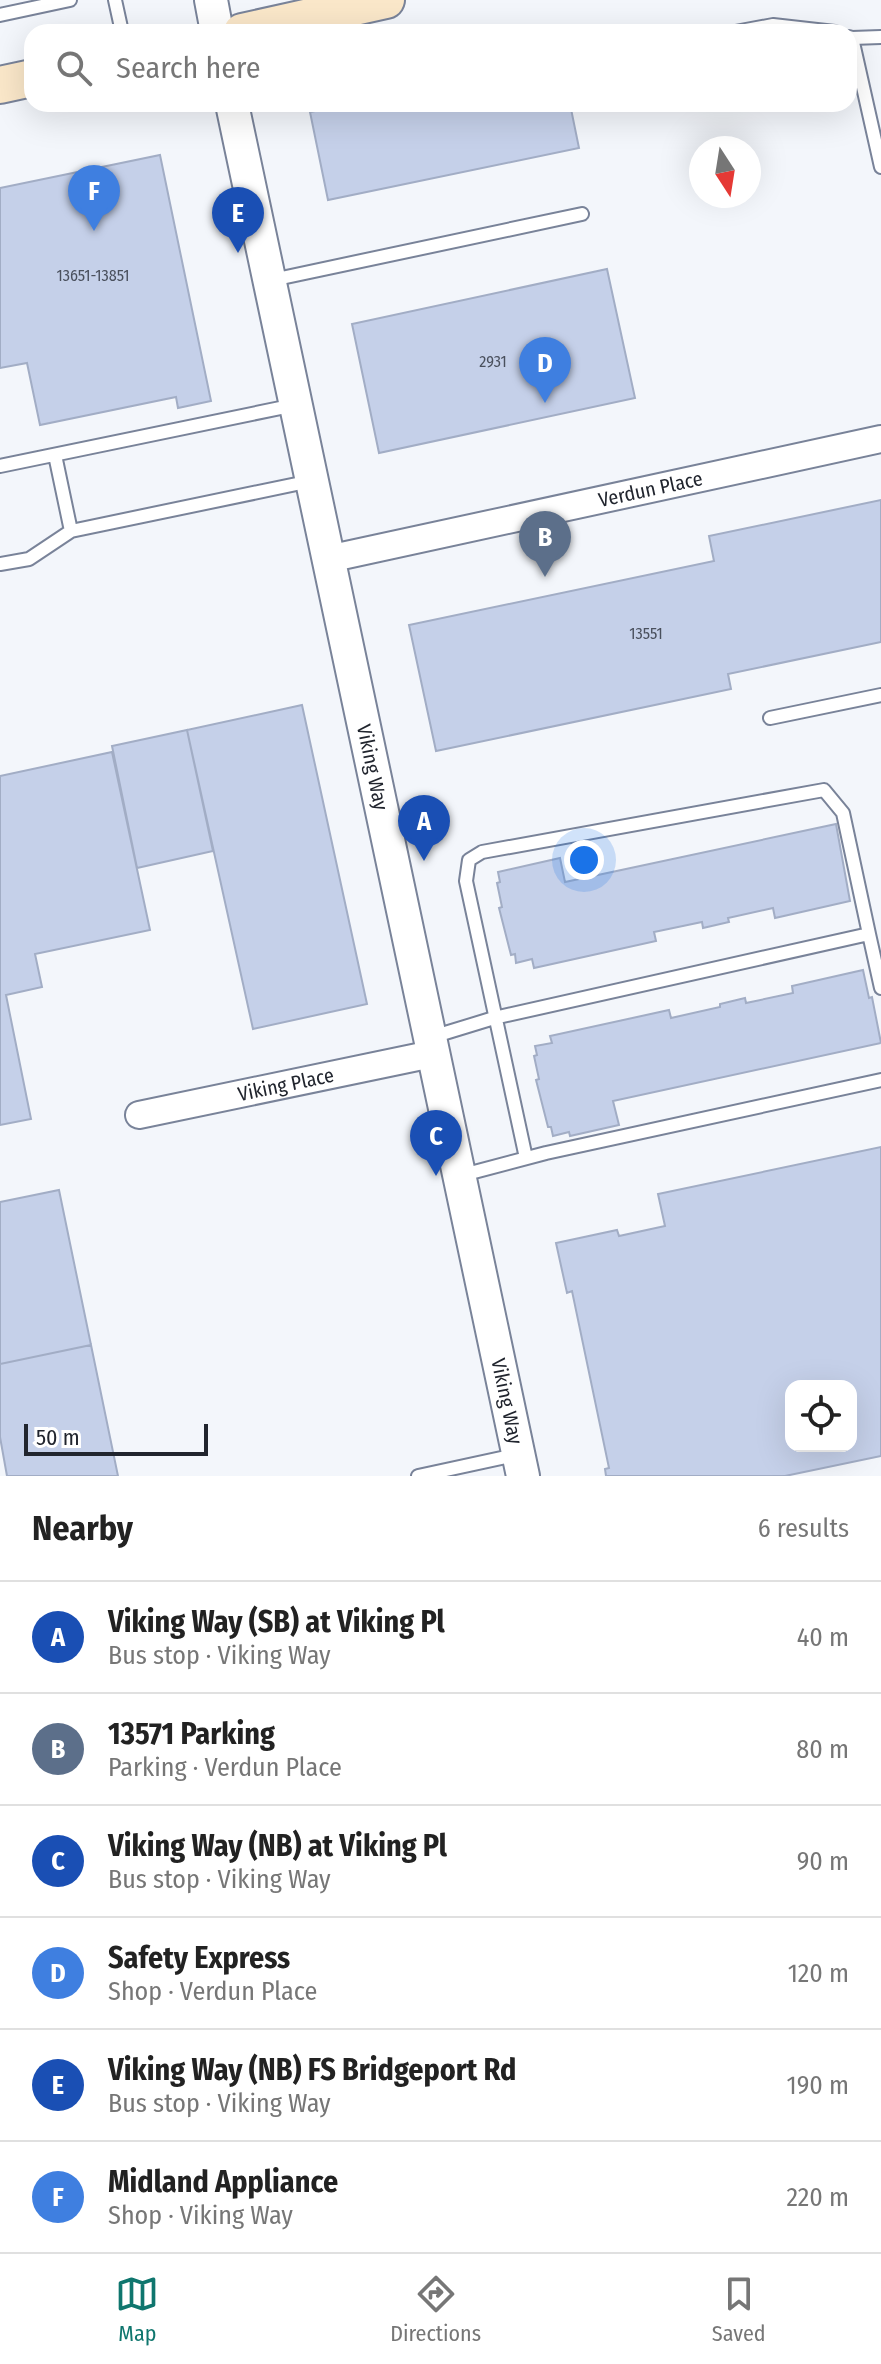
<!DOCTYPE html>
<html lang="en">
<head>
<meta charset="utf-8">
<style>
	body { margin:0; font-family:"Fira Sans Condensed",sans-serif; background:#f2f2f2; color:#222 }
	.controls { position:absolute; right:24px; bottom:24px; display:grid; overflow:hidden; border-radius:16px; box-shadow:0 8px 32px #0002 }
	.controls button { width:72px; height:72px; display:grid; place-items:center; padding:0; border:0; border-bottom:2px solid #e0e0e0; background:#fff; color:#222; font:40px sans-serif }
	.compass { position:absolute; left:689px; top:136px; width:72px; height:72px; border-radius:50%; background:#fff; box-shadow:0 8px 32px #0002; rotate:168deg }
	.scale { position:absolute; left:24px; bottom:20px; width:184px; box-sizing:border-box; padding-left:8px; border:4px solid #21252e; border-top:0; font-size:22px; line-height:28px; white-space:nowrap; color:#21252e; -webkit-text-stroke:6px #fff; paint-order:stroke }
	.you { position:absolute; left:584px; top:860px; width:28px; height:28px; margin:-20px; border:6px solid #fff; border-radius:50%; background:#1a73e8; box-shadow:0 0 0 12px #1a73e833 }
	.badge { display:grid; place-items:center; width:52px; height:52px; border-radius:50%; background:#0f766e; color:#fff; font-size:26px; font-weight:700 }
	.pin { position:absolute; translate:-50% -66px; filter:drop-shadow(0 2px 4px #0008) }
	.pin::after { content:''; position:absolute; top:42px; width:28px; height:24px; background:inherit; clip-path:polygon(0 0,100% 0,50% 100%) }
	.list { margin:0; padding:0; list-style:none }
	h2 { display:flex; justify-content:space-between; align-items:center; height:104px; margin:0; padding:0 32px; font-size:34px }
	h2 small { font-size:26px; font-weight:400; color:#767676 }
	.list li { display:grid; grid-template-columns:52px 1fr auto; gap:24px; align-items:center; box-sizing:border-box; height:112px; padding:0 32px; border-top:2px solid #e0e0e0 }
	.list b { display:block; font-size:30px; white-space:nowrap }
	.list p { margin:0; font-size:26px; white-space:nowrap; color:#767676 }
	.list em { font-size:26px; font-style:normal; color:#767676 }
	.icon { flex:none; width:44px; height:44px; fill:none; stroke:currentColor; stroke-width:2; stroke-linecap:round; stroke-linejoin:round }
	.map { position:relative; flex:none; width:881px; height:1476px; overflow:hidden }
	.search { position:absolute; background:#fff; box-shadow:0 8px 32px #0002; left:24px; right:24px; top:24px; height:88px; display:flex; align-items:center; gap:20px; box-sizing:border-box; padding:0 28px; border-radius:24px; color:#767676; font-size:30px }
	.sheet { height:776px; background:#fff }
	nav { display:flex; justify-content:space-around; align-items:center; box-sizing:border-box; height:112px; border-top:2px solid #e0e0e0; background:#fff; font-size:22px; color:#767676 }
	nav a { display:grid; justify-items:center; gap:4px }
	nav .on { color:#0f766e }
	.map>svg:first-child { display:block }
	.building { fill:#c5d0e9; stroke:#a2adc5; stroke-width:2; fill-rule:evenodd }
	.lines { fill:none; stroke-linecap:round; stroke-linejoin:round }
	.service-casing { stroke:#798399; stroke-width:16 }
	.minor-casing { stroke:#798399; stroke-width:30 }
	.tertiary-casing { stroke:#798399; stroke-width:36 }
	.secondary-casing { stroke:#798399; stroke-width:40 }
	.service { stroke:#fff; stroke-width:12 }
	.minor { stroke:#fff; stroke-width:26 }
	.tertiary { stroke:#fff; stroke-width:32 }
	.secondary { stroke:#fae7c9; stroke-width:36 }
	.labels { text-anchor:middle; stroke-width:7; stroke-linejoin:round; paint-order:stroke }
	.number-label { font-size:16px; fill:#4a505d }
	.street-label { font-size:20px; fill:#21252e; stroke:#fff }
</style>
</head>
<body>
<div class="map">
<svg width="881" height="1476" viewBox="0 0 881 1476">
	<rect width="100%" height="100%" fill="#f3f6fb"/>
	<path class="building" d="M350 104H570L579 148 328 200 310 112Z
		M160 155 211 401 178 408 176 397 40 425 27 363 0 368V188Z
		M607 269 635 398 379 453 352 324Z
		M881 500V642L728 674 731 689 436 751 409 625 714 561 709 536Z
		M302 705 367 1004 253 1029 187 730Z
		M187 730 213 851 137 868 112 746Z
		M112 752 150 930 35 954 42 987 6 995 31 1119 0 1125V776Z
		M836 824 850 901 775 918 773 908 728 918 729 922 703 928 702 922 654 932 656 941 534 968 532 959 516 963 515 954 511 955 499 908 502 907 497 883 500 882 498 872 560 858 565 882Z
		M863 970 869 998 872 997 881 1043 613 1101 619 1125 570 1136 569 1132 553 1136 551 1127H548L536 1080 539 1079 534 1056 537 1055 535 1046 552 1043 550 1036 669 1010 671 1018 720 1007V1004L745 998 746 1003 793 993 792 986Z
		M881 1147V1456L785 1476H606L605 1469 609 1468 572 1291 567 1293 556 1243 617 1230 619 1236 665 1226 658 1194ZM791 1386H851V1446H791Z
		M59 1190 91 1345 0 1364V1202Z
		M91 1345 118 1476H7L0 1437V1364Z"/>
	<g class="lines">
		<g class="service-casing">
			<path id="service" d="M115 0 122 32
				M0 15 70 0
				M735 32 773 25 835 32
				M849 37 852 38 881 167
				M852 38 881 37
				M272 280 582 214
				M55 455 71 531
				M0 466 295 405
				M0 564 29 559 71 531 311 481
				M770 718 881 695
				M432 1037 494 1018 869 934 881 988
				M526 1158 466 881 469 860 482 852 824 790 843 813 869 934
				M459 1176 546 1153 881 1080
				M418 1476 515 1455"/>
		</g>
		<g class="minor-casing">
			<g id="minor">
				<path id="s1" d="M328 559 881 439"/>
				<path id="s2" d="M139 1115 432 1054"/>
			</g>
		</g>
		<g class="tertiary-casing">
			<g id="tertiary">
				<path d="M211 0 217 32"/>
				<path id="s3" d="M232 104 523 1476"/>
			</g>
		</g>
		<g class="secondary-casing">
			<path id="secondary" d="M242 32 386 0
				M0 85 32 78"/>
		</g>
		<use href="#service" class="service"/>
		<use href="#minor" class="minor"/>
		<use href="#tertiary" class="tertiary"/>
		<use href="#secondary" class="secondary"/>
	</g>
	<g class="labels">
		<g class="number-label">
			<text x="93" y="281">13651-13851</text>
			<text x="493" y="367">2931</text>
			<text x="646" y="639">13551</text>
		</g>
		<g class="street-label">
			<text dy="7" stroke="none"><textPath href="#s1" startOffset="330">Verdun Place</textPath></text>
			<text dy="7" stroke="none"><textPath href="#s3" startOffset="678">Viking Way</textPath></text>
			<text dy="7" stroke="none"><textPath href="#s2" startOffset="150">Viking Place</textPath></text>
			<text dy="7" stroke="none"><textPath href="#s3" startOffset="1326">Viking Way</textPath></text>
		</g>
	</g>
</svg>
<div class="controls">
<button><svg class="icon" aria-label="locate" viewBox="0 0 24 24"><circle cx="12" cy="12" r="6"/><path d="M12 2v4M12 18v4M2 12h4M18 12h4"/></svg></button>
</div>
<svg class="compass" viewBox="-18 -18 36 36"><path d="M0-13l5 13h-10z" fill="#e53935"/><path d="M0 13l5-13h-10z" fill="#767676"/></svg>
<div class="scale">50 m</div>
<div class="you"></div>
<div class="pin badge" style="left:424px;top:861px;background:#1a4fb4">A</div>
<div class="pin badge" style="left:545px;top:577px;background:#5c6f8a">B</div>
<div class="pin badge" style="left:436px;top:1176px;background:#1a4fb4">C</div>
<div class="pin badge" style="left:545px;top:403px;background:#3f7fe0">D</div>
<div class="pin badge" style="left:238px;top:253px;background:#1a4fb4">E</div>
<div class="pin badge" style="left:94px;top:231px;background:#3f7fe0">F</div>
<div class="search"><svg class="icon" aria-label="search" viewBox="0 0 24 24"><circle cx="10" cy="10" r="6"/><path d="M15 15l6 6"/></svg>Search here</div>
</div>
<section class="sheet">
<h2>Nearby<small>6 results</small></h2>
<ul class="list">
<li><span class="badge" style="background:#1a4fb4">A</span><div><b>Viking Way (SB) at Viking Pl</b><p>Bus stop · Viking Way</p></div><em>40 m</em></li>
<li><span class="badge" style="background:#5c6f8a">B</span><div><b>13571 Parking</b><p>Parking · Verdun Place</p></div><em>80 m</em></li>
<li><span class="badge" style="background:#1a4fb4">C</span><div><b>Viking Way (NB) at Viking Pl</b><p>Bus stop · Viking Way</p></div><em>90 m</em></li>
<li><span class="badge" style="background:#3f7fe0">D</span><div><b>Safety Express</b><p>Shop · Verdun Place</p></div><em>120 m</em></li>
<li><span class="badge" style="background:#1a4fb4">E</span><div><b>Viking Way (NB) FS Bridgeport Rd</b><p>Bus stop · Viking Way</p></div><em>190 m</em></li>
<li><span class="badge" style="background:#3f7fe0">F</span><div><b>Midland Appliance</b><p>Shop · Viking Way</p></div><em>220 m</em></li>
</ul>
</section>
<nav>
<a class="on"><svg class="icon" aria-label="map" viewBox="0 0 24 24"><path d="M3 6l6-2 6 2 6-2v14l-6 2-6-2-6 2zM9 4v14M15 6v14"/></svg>Map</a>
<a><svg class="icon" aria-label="directions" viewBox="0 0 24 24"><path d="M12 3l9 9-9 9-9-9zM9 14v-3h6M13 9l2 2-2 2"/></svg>Directions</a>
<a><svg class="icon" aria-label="saved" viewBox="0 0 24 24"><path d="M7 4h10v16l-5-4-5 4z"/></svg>Saved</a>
</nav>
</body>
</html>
